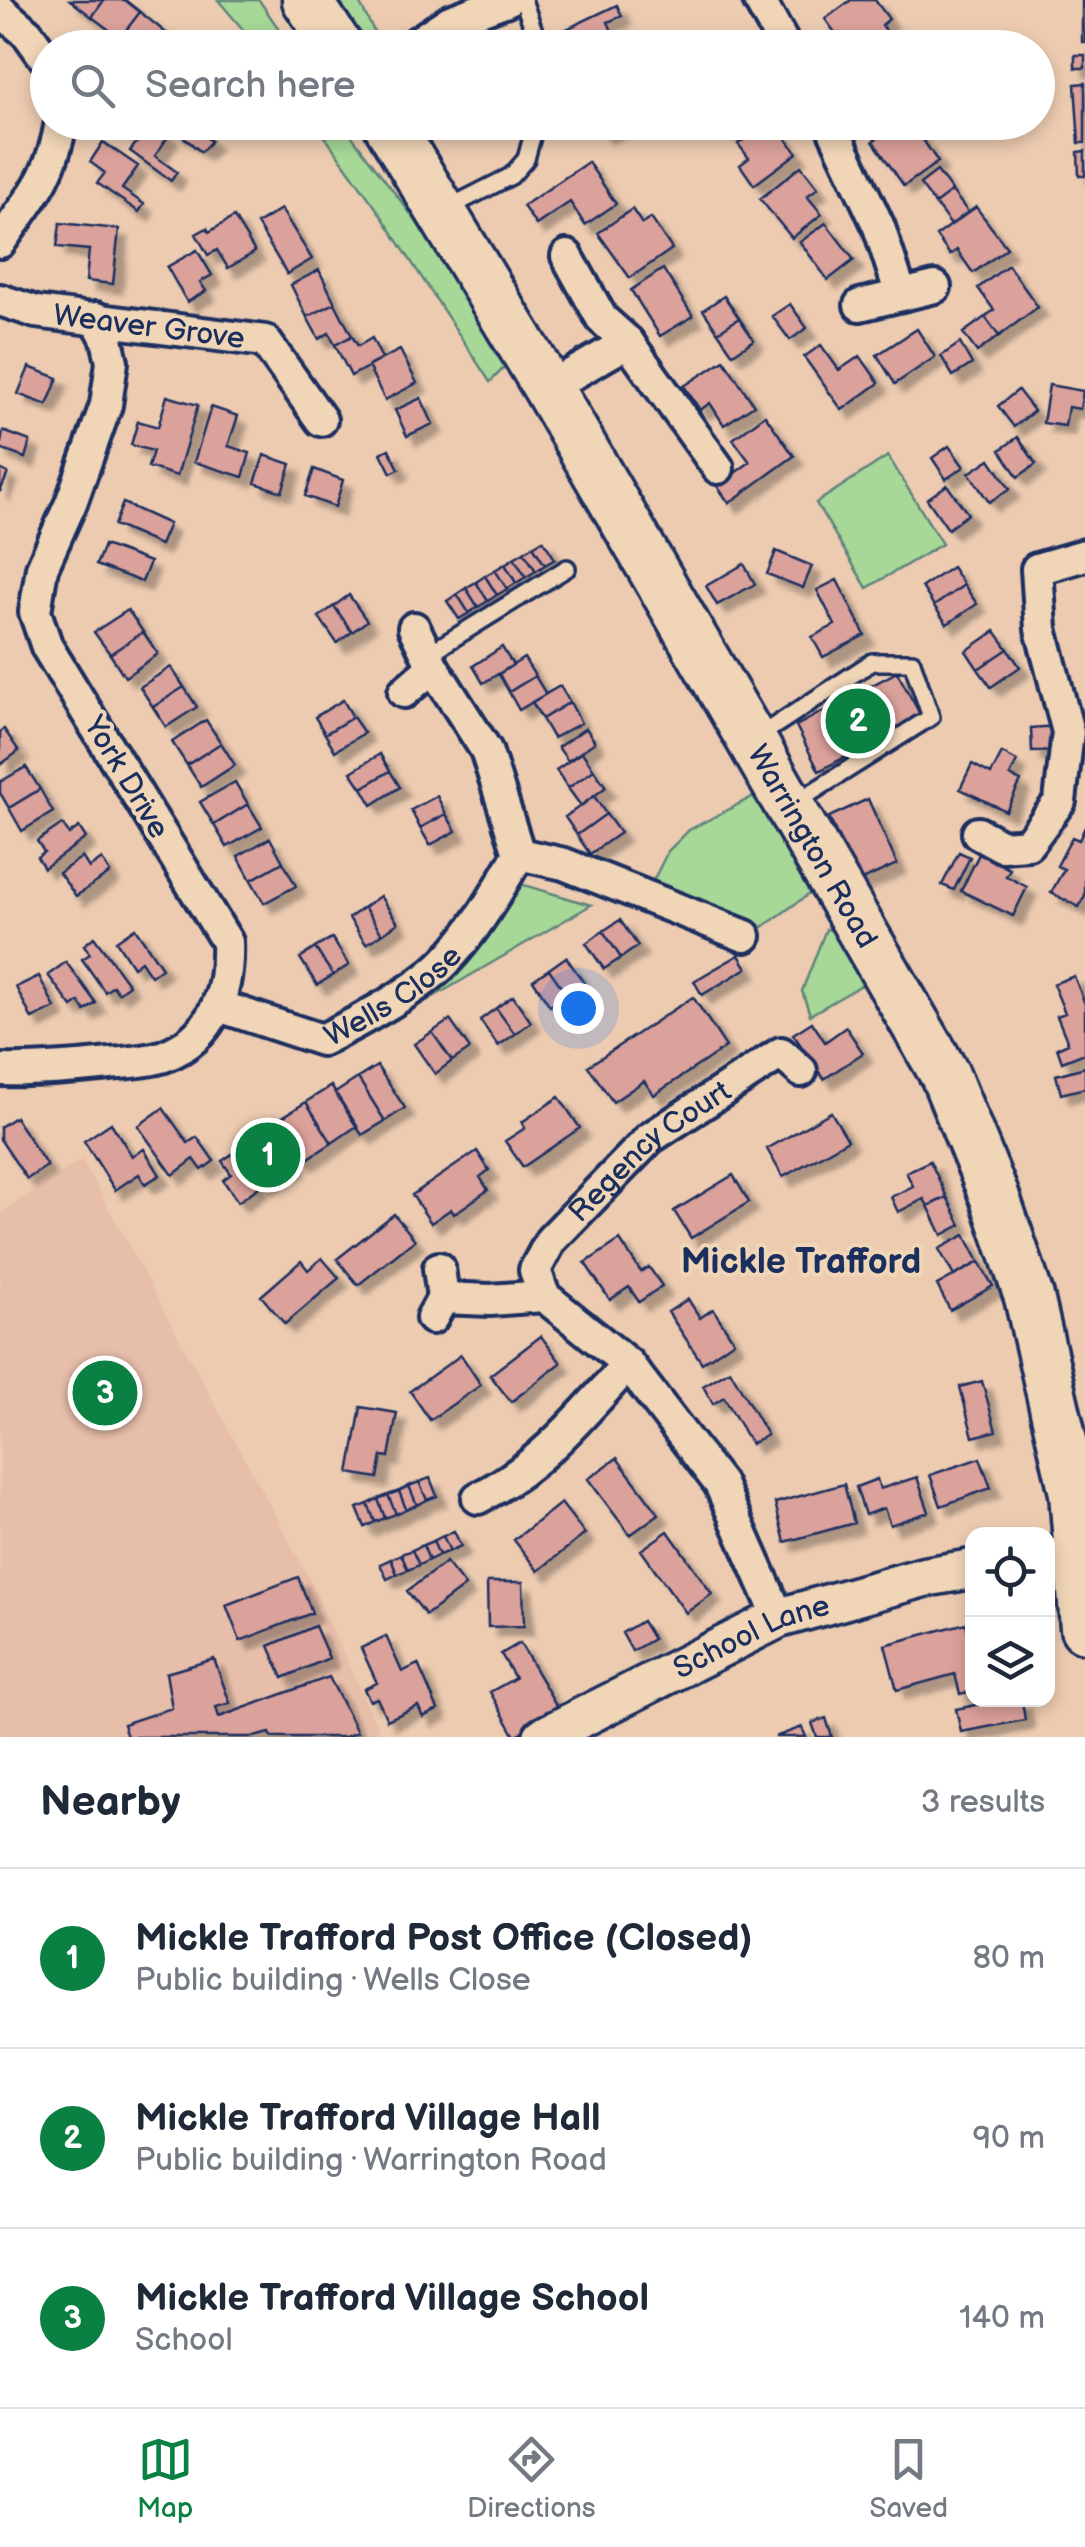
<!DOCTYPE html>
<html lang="en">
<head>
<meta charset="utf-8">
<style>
	body { margin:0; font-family:"Balsamiq Sans",sans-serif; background:#f6f6f7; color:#1f2937 }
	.controls { position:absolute; right:30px; bottom:30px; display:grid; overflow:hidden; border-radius:20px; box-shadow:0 5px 15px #0003 }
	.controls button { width:90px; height:90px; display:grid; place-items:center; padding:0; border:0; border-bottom:2px solid #e0e1e3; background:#fff; color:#1f2937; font:50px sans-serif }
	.you { position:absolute; left:578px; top:1008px; width:35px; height:35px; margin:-25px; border:8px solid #fff; border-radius:50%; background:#1a73e8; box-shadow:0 0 0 15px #1a73e833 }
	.badge { display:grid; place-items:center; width:65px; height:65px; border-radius:50%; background:#0b8043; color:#fff; font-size:32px; font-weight:700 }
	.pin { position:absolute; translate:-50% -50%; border:5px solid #fff; box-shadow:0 2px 10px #0006 }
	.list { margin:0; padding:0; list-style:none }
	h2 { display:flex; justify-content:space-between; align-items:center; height:130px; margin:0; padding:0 40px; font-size:42px }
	h2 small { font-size:32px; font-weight:400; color:#747a83 }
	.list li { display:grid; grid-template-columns:65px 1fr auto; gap:30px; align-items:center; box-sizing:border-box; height:180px; padding:0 40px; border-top:2px solid #e0e1e3 }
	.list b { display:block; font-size:38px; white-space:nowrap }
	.list p { margin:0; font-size:32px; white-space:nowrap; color:#747a83 }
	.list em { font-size:32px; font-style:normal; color:#747a83 }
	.icon { flex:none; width:55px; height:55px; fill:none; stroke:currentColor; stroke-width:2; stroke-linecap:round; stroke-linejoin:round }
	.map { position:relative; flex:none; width:1085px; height:1737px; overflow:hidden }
	.search { position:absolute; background:#fff; box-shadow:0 5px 15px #0003; left:30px; right:30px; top:30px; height:110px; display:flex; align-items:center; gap:25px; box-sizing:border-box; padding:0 35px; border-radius:55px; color:#747a83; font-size:38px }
	.sheet { height:670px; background:#fff }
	nav { display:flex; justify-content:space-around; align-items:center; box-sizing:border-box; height:140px; border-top:2px solid #e0e1e3; background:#fff; font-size:28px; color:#747a83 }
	nav a { display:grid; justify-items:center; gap:5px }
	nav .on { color:#0b8043 }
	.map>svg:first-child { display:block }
	.built { fill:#e7beaa }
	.green { fill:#a7d898; stroke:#61847b; stroke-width:2.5 }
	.building { fill:#dba19b; stroke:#1b2f5e; stroke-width:2.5; filter:url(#shadow) }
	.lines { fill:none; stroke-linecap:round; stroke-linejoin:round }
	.service-casing { stroke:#1b2f5e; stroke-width:22 }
	.minor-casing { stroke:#1b2f5e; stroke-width:38 }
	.tertiary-casing { stroke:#1b2f5e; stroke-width:45 }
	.primary-casing { stroke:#1b2f5e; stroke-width:55 }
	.service { stroke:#f0d5b7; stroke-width:15 }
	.minor { stroke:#f0d5b7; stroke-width:30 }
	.tertiary { stroke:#f0d5b7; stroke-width:38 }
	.primary { stroke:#f0d5b7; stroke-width:48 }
	.labels { text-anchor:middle; stroke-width:8; stroke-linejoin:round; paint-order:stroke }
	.street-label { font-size:30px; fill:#1b2f5e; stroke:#f0d5b7 }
	.quarter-label { font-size:35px; font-weight:bold; fill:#1b2f5e; stroke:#f0d5b7 }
</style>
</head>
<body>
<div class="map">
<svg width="1085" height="1737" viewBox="0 0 1085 1737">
	<defs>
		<filter id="shadow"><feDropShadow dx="9" dy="9" stdDeviation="2.5" flood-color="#0004"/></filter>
	</defs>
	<rect width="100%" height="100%" fill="#eccbb1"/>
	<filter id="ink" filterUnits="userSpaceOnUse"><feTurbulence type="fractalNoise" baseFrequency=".01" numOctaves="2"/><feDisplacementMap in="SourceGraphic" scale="20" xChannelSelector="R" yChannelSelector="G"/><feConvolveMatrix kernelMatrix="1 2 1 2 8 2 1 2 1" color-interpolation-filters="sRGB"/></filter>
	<g filter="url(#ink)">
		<path class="built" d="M82 1159 307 1574 382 1737H0V1213Z"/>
		<path class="green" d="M218 0H259L291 47H258Z
			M332 0H358L382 47H363Z
			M315 123H342L419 225 506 366 490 382 379 212Z
			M888 456 942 544 867 588 816 503Z
			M756 795 816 889 763 927 651 885 668 851 689 830Z
			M517 883 591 905 406 1013 490 933Z
			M826 929 841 931 867 982 810 1015 802 991Z"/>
		<path class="building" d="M70 0H104L92 17Z
			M104 0H125L140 12 120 38 92 17Z
			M851 0H875L889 19 882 25 890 36 875 48H856L848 37 842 42 825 19Z
			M1082 0H1085V42H1082Z
			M617 5 622 16 608 22 619 48H567L560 32Z
			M140 12 170 36 161 48H131L120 38Z
			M1075 55H1085V68H1075Z
			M1085 83V143H1079L1075 84Z
			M128 122H151L169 135 155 156 177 172 171 181 130 151 137 142 122 131Z
			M166 122H188L211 141 201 152Z
			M597 122H628L602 134Z
			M720 122H742L727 133Z
			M767 122H774L797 153 754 185 740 165 749 158 738 144Z
			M901 122H911L938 162 904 186 873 141Z
			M103 142 138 166 122 189 144 204 139 212 97 183 105 173 90 162Z
			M1085 151V176H1079L1078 152Z
			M588 162 616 204 585 225 570 202 536 225 523 206Z
			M801 166 818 188 807 196 822 214 792 238 760 199Z
			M937 171 952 191 935 204 920 184Z
			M952 191 968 212 951 225 935 204Z
			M976 207 1007 248 973 273 957 250 950 255 936 236Z
			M281 209 312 259 287 274 257 224Z
			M632 209 642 224 651 218 672 249 630 278 598 233Z
			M234 217 255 252 228 268 217 250 208 255 196 234 207 228 209 232Z
			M60 223 119 229 113 284 86 281 89 250 57 247Z
			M826 223 854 260 828 280 800 242Z
			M197 250 212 275 200 282 206 291 187 302 167 267Z
			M1008 265 1038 307 999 336 985 317 994 310 978 288Z
			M663 269 693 316 660 336 631 290Z
			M319 270 335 303 307 317 291 285Z
			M724 296 739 318 718 332 703 310Z
			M335 303 352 336 335 345 329 333 319 339 307 317Z
			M790 304 807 328 790 340 772 316Z
			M985 317 999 336 977 352 963 333Z
			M739 318 754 340 733 354 718 332Z
			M917 329 935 357 895 384 877 355Z
			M352 336 358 346 372 338 382 359 351 376 335 345Z
			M960 343 972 364 953 376 941 356Z
			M821 345 839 370 860 356 879 383 842 410 804 357Z
			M400 350 417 383 385 400 368 366Z
			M724 360 754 405 724 425 710 403 700 410 684 386Z
			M29 367 58 378 47 405 18 394Z
			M1049 385 1083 391 1080 409 1068 407 1065 426 1043 423Z
			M1018 390 1034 411 1014 427 998 406Z
			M167 396 198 405 177 476 148 467 153 451 131 445 138 421 158 427Z
			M421 398 433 424 407 436 395 410Z
			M211 407 238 416 228 446 250 453 243 477 194 462Z
			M765 415 794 456 729 503 717 486 750 462 733 439Z
			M3 431 30 441 25 458 0 449Z
			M1018 437 1036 464 1018 477 1000 450Z
			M949 446 964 467 946 479 932 458Z
			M389 449 399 469 391 473 381 453Z
			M264 455 291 464 282 492 255 483Z
			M990 459 1010 489 989 502 969 473Z
			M0 469 8 473 0 492Z
			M314 469 343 480 335 507 305 496Z
			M947 485 968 514 948 529 927 499Z
			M123 503 169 524 160 545 114 525Z
			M543 540 555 559 545 565 533 546Z
			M104 545 150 562 142 582 96 565Z
			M533 546 545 565 536 571 524 552Z
			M776 551 812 566 803 588 767 574Z
			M524 552 536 571 526 577 514 558Z
			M514 558 526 577 516 583 505 564Z
			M505 564 516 583 507 589 495 570Z
			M744 564 755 584 717 605 706 586Z
			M952 567 964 585 934 606 922 587Z
			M495 570 507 589 497 595 485 576Z
			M485 576 497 595 488 601 476 582Z
			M837 580 865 635 823 657 812 637 835 625 817 590Z
			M476 582 488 601 478 607 466 588Z
			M964 585 977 604 947 624 934 606Z
			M466 588 478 607 469 613 457 594Z
			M457 594 469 613 459 619 447 601Z
			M349 595 367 621 352 632 334 606Z
			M334 606 352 632 337 643 319 617Z
			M128 610 143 632 110 654 94 632Z
			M995 631 1008 649 978 669 966 651Z
			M143 632 158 654 125 677 110 654Z
			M502 647 513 665 483 683 473 666Z
			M1008 649 1020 667 991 687 978 669Z
			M524 658 535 676 509 692 499 674Z
			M171 667 184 687 153 707 140 687Z
			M897 672 921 716 819 771 796 726Z
			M535 676 546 694 519 710 509 692Z
			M560 686 570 702 542 719 532 702Z
			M184 687 197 707 166 727 153 707Z
			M343 700 353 717 325 734 315 717Z
			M570 702 581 723 553 738 542 719Z
			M353 717 364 733 335 751 325 734Z
			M206 720 221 743 187 765 172 742Z
			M1056 726 1057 751 1032 752 1031 728Z
			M586 728 595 742 568 761 558 747Z
			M4 729 19 751 0 765V732Z
			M221 743 235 765 201 787 187 765Z
			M582 752 594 770 568 788 556 770Z
			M1002 753 1017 761 1010 776 1021 781 1006 811 960 789 972 764 991 774Z
			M380 754 390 771 362 788 351 772Z
			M26 767 40 789 9 808 0 793V782Z
			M594 770 606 787 581 806 568 788Z
			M390 771 400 787 372 805 362 788Z
			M235 782 248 804 214 825 200 802Z
			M40 789 53 812 22 831 9 808Z
			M437 796 446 814 420 828 411 810Z
			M594 796 606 814 577 835 565 817Z
			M868 799 897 864 858 882 829 817Z
			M248 804 262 827 227 847 214 825Z
			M446 814 456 831 430 845 420 828Z
			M606 814 620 833 590 854 577 835Z
			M62 824 69 834 79 827 86 838 44 868 37 857 44 852 37 841Z
			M1085 827V895L1079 907 1051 893 1064 869 1057 866 1072 837 1079 840Z
			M270 838 283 862 251 880 238 856Z
			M959 852 970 857 954 890 942 885Z
			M979 854 1010 869 1006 876 1027 887 1013 916 961 891Z
			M82 857 89 868 102 859 110 873 76 896 59 873Z
			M283 862 296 886 264 903 251 880Z
			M380 896 398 923 382 934 364 907Z
			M364 907 382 934 366 944 349 918Z
			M620 920 638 946 621 958 603 931Z
			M135 928 162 968 151 976 141 961 133 967 116 941Z
			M603 931 621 958 604 969 586 943Z
			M94 937 129 985 118 993 113 986 105 992 82 959 90 954 84 945Z
			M332 938 349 965 333 975 315 948Z
			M315 948 333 975 317 985 300 958Z
			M739 955 747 968 702 995 694 981Z
			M566 957 584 983 567 995 549 969Z
			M66 962 96 1003 85 1011 79 1002 72 1007 48 975Z
			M549 969 567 995 550 1006 533 980Z
			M39 976 55 1008 32 1019 16 987Z
			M1074 976 1085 1004V1053L1062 1062 1057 1048 1068 1043 1057 1016 1065 1013 1053 984Z
			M513 996 531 1022 515 1034 496 1008Z
			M693 997 726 1047 654 1095 644 1081 613 1102 588 1066Z
			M496 1008 515 1034 498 1046 480 1020Z
			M450 1020 470 1049 452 1061 432 1032Z
			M812 1022 825 1042 846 1027 863 1053 824 1079 793 1034Z
			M432 1032 452 1061 435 1074 414 1044Z
			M377 1066 405 1108 385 1121 358 1078Z
			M1085 1067V1088L1061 1094 1056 1075Z
			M358 1078 385 1121 362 1135 335 1093Z
			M331 1086 357 1126 332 1143 306 1102Z
			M559 1097 580 1128 523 1167 505 1141 525 1128 522 1122Z
			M306 1102 332 1143 304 1161 278 1120Z
			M163 1108 188 1143 197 1137 214 1161 202 1170 194 1159 173 1175 138 1126Z
			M831 1112 848 1140 783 1177 767 1149Z
			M15 1117 47 1166 27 1179 0 1139V1127Z
			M111 1123 132 1156 144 1149 160 1175 145 1184 139 1174 115 1190 84 1141Z
			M273 1126 295 1165 263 1184 240 1145Z
			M477 1151 489 1170 480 1177 488 1190 454 1214 451 1209 431 1223 412 1195Z
			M235 1152 259 1187 238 1202 223 1180 231 1174 222 1161Z
			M930 1161 947 1197 928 1206 924 1199 898 1212 891 1197 913 1186 906 1172Z
			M733 1175 749 1202 691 1238 674 1211Z
			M947 1197 961 1225 942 1235 928 1206Z
			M394 1214 415 1240 358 1285 337 1259Z
			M965 1235 979 1262 954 1276 939 1249Z
			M620 1240 641 1272 649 1267 662 1286 639 1302 629 1287 610 1300 585 1263Z
			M322 1258 339 1278 285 1324 261 1296 301 1261 308 1270Z
			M979 1262 993 1286 950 1310 937 1285Z
			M688 1299 700 1318 713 1309 734 1341 702 1363 668 1312Z
			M541 1336 561 1363 511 1402 490 1375Z
			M461 1355 481 1385 430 1420 410 1391Z
			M730 1370 767 1435 751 1444 724 1397 713 1404 703 1386Z
			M982 1381 996 1431 973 1437 960 1387Z
			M361 1407 397 1413 389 1457 382 1456 378 1478 349 1473Z
			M617 1458 659 1514 630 1535 588 1479Z
			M980 1458 991 1488 941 1506 930 1475Z
			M917 1477 929 1512 890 1525 884 1508 865 1515 856 1487 877 1479 880 1489Z
			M430 1478 437 1496 427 1500 419 1482Z
			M419 1482 427 1500 417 1505 409 1486Z
			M844 1484 854 1523 785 1542 775 1503Z
			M409 1486 417 1505 406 1509 399 1491Z
			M399 1491 406 1509 396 1514 388 1495Z
			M388 1495 396 1514 385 1518 378 1499Z
			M378 1499 385 1518 375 1522 368 1504Z
			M561 1503 585 1534 538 1571 514 1540Z
			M368 1504 375 1522 365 1527 357 1508Z
			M454 1531 461 1546 450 1551 443 1536Z
			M668 1531 712 1594 686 1613 641 1550Z
			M443 1536 450 1551 439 1555 433 1541Z
			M433 1541 439 1555 429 1560 423 1545Z
			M423 1545 429 1560 419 1565 412 1550Z
			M412 1550 419 1565 408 1570 401 1554Z
			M401 1554 408 1570 397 1574 391 1559Z
			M391 1559 397 1574 387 1579 380 1564Z
			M446 1562 465 1586 426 1615 407 1591Z
			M298 1577 312 1613 240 1641 226 1605Z
			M487 1582H523L524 1626 488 1627Z
			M642 1621 653 1639 632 1651 622 1633Z
			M966 1623 972 1648V1691L960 1694 955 1674 897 1690 885 1645Z
			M315 1626 329 1658 283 1678 269 1646Z
			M386 1636 402 1672 418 1664 438 1710 423 1717 418 1706 387 1720 377 1698 370 1701 364 1689 377 1683 361 1648Z
			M520 1643 559 1710 515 1736 490 1692 515 1678 501 1654Z
			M214 1659 230 1703 216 1707 219 1717 329 1677 357 1732 345 1737H272L270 1733 254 1737H127L123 1724 172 1708 166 1673Z
			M1022 1700 1025 1720 961 1732 956 1709 1000 1700Z
			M826 1718 832 1737H817L812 1723Z
			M802 1727 806 1737H775Z"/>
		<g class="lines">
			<g class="service-casing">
				<path id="service" d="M523 0 540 48
					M446 209 511 176 526 159 536 122
					M428 654 567 568
					M756 738 872 662H912L931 717 795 803"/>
			</g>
			<g class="minor-casing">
				<g id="minor">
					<path d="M759 0 786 48"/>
					<path d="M0 10 28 34 48 62"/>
					<path d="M409 48 450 21 507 0"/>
					<path d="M830 122 879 227 901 295"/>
					<path d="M0 242C31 198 52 177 61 122"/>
					<path d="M567 256 602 319 628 342"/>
					<path id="s1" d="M0 300 36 312 265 341 321 420"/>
					<path d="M860 305 935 287"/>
					<path d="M548 388 628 342 718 468"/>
					<path d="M404 692 433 667"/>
					<path d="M978 833 1002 846 1028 844 1060 801 1068 732 1041 629 1037 569 1085 555"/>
					<path d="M519 854 564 864 745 936"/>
					<path id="s2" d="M219 1006 322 1040C357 1023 419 989 445 962 476 930 497 892 519 854L486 750 433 667 414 628"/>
					<path d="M0 1070C37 1071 72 1068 110 1064 126 1062 148 1062 164 1056 214 1037 229 991 227 942L47 647 35 612 42 568 71 503 106 405 112 362 107 339 96 318"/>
					<path d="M439 1268 443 1298"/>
					<path id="s3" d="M544 1296 535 1270 551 1240 650 1138 781 1053 801 1071"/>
					<path d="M432 1318 443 1298 490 1300 544 1296 628 1364 720 1484 779 1618"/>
					<path d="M478 1498C540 1467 582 1415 628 1364"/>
				</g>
			</g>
			<g class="tertiary-casing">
				<g id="tertiary">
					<path d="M1048 1559 1085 1555"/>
					<path id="s4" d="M543 1737 779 1618 924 1577 972 1569"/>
				</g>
			</g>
			<g class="primary-casing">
				<g id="primary">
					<path d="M307 0 339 48"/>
					<path id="s5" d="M387 122 548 388 945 1075 995 1198 1029 1297 1074 1493 1085 1628"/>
				</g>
			</g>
			<use href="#service" class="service"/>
			<use href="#minor" class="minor"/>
			<use href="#tertiary" class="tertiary"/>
			<use href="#primary" class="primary"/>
		</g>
	</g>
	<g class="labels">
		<g class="street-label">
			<text dy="10" stroke="none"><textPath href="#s1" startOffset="152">Weaver Grove</textPath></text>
			<text transform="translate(127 777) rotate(59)" y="10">York Drive</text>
			<text dy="10" stroke="none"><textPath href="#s5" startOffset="840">Warrington Road</textPath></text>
			<text dy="10" stroke="none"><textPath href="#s2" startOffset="192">Wells Close</textPath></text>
			<text dy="10" stroke="none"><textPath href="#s3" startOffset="195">Regency Court</textPath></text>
			<text dy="10" stroke="none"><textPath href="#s4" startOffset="232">School Lane</textPath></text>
		</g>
		<g class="quarter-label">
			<text x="801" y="1273">Mickle Trafford</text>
		</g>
	</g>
</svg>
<div class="controls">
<button><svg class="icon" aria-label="locate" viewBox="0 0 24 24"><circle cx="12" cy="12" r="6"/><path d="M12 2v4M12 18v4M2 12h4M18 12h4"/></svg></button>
<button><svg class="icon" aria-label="layers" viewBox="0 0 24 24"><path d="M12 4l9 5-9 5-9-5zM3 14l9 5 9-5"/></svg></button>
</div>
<div class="you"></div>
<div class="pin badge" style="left:268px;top:1155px">1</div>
<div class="pin badge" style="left:858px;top:721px">2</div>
<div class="pin badge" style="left:105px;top:1393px">3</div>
<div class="search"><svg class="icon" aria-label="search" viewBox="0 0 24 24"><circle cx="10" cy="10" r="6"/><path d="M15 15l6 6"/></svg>Search here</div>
</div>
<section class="sheet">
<h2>Nearby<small>3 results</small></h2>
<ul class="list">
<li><span class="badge">1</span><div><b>Mickle Trafford Post Office (Closed)</b><p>Public building · Wells Close</p></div><em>80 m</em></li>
<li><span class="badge">2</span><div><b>Mickle Trafford Village Hall</b><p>Public building · Warrington Road</p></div><em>90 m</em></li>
<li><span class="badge">3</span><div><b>Mickle Trafford Village School</b><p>School</p></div><em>140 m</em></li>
</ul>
</section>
<nav>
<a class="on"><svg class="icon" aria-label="map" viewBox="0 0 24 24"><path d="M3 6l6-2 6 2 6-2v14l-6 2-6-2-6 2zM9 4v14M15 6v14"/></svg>Map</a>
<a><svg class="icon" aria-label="directions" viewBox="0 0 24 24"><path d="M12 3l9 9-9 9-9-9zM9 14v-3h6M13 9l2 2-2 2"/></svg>Directions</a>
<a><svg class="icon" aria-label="saved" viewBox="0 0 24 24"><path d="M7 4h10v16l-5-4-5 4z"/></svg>Saved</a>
</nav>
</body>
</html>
